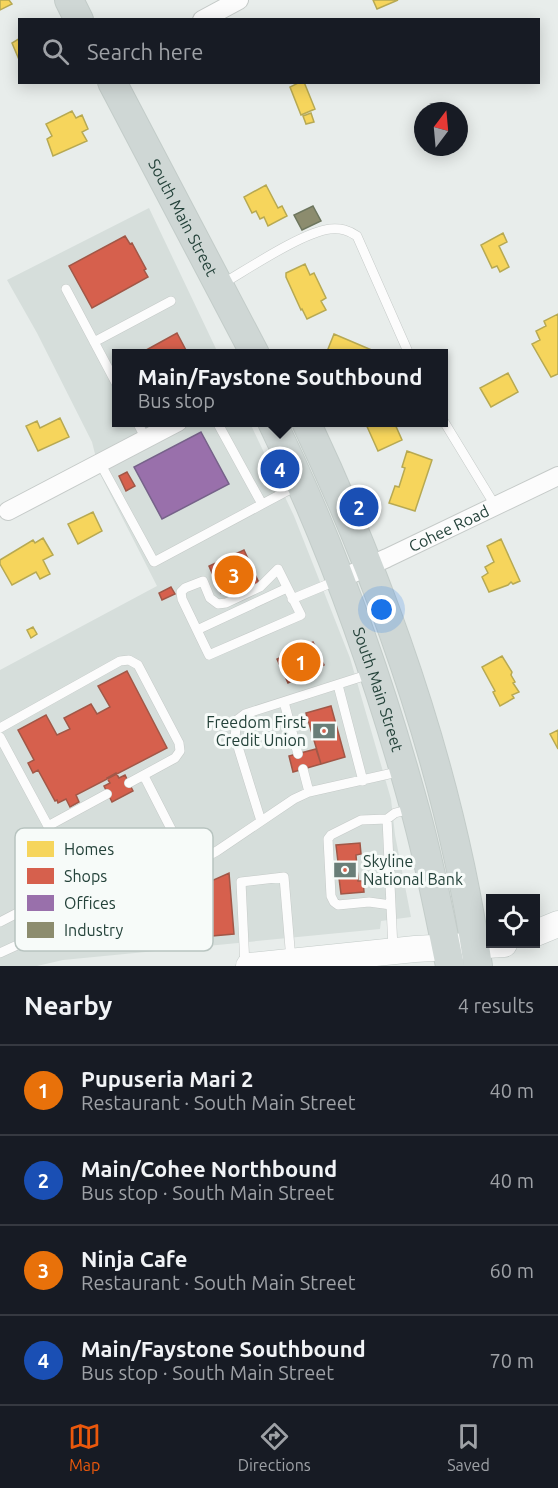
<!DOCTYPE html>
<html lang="en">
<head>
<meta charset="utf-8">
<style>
	body { margin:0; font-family:Ubuntu,sans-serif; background:#20242c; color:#f1f3f6 }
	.controls { position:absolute; right:18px; bottom:18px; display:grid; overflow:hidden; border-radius:0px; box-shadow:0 3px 15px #0003 }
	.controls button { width:54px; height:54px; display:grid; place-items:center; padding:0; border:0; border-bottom:2px solid #363941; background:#171b24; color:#f1f3f6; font:30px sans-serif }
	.compass { position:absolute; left:414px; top:102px; width:54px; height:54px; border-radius:50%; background:#171b24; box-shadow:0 3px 15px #0003; rotate:16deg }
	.you { position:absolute; left:382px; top:610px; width:21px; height:21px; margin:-15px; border:4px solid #fff; border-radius:50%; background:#1a73e8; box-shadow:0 0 0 9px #1a73e833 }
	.badge { display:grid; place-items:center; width:39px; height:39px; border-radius:50%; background:#ea580c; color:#fff; font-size:20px; font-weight:700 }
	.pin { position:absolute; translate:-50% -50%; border:3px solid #fff; box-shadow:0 2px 6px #0006 }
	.popup { position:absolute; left:112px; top:349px; width:336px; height:78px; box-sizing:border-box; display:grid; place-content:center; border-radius:0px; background:#171b24; filter:drop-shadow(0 2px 4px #0005); font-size:20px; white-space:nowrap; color:#9ea1a6 }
	.popup b { font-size:22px; color:#f1f3f6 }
	.popup::after { content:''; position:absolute; left:50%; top:100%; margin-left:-12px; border:12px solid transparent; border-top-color:#171b24 }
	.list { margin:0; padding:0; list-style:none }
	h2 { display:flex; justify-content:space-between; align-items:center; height:78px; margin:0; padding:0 24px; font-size:26px }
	h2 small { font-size:20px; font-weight:400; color:#9ea1a6 }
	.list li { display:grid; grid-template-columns:39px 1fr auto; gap:18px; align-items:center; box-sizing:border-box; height:90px; padding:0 24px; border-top:2px solid #363941 }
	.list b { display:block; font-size:22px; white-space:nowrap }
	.list p { margin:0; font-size:20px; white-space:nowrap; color:#9ea1a6 }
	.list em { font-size:20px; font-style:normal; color:#9ea1a6 }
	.icon { flex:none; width:33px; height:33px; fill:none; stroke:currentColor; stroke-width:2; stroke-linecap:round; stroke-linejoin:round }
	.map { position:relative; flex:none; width:558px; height:966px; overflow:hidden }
	.search { position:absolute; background:#171b24; box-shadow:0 3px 15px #0003; left:18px; right:18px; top:18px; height:66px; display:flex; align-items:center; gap:15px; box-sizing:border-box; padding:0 21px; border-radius:0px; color:#9ea1a6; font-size:22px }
	.sheet { height:438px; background:#171b24 }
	nav { display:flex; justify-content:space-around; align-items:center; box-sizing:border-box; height:84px; border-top:2px solid #363941; background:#171b24; font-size:16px; color:#9ea1a6 }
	nav a { display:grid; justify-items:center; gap:3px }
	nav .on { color:#ea580c }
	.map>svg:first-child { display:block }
	.built { fill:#d6dedb }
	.homes { fill:#f6d55c; stroke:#b7a952; stroke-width:1.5 }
	.shops { fill:#d6604d; stroke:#a15747; stroke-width:1.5 }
	.offices { fill:#9970ab; stroke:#766289; stroke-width:1.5 }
	.industry { fill:#8c8c6e; stroke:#6d765e; stroke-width:1.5 }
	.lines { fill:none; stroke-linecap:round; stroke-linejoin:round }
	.lane-casing { stroke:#c5cac8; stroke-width:10 }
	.street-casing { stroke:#c5cac8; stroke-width:20 }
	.secondary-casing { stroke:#c3cbc8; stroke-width:27 }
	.primary-casing { stroke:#c3ccc9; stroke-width:30 }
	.lane { stroke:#fcfcfc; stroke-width:9 }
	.street { stroke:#fcfcfc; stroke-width:18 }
	.secondary { stroke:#fcfcfc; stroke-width:26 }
	.primary { stroke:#cfd7d5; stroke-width:28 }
	.labels { text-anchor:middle; stroke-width:6; stroke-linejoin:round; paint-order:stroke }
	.street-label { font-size:16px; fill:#24423a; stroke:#f7fbf9 }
	.poi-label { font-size:16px; fill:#24423a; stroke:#f7fbf9; text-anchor:end }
	.key { fill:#f7fbf9; stroke:#b8c4c0; stroke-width:1.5 }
	.key-label { font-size:16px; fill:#24423a }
</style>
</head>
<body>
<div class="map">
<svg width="558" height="966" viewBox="0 0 558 966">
	<rect width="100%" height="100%" fill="#e8edeb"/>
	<path class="built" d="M149 208 218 353 116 354V422L250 423 294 516 350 658 391 799 395 835 411 917 381 921 380 929 63 960 37 966H0V670L157 586 100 474 92 442 37 333 7 280Z"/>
	<path class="homes" d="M0 0H9L12 4 0 10Z
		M373 0H398L377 9Z
		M20 38V62L12 43Z
		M300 82H304L315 109 301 115 290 87Z
		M72 111 76 118 82 115 88 129 82 132 87 141 53 156 47 139 52 136 46 124Z
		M311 113 314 122 306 124 303 116Z
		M266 185 278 208 282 206 287 216 268 226 264 217 260 219 256 211 252 213 244 197Z
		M503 233 507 242 499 246 509 267 500 272 497 266 492 268 481 245Z
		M305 264 310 275 314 273 326 298 321 301 326 310 307 319 302 309 301 310 286 277V273Z
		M558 314V374L551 377 532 344 540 340 536 331 546 326 544 321Z
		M334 334 381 354H326Z
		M508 373 518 392 491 407 480 388Z
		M60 418 69 437 38 451 26 426 37 421 40 428Z
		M365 422H394L402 440 378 451Z
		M407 451 432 460 415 511 389 503 395 486 399 487 405 468 402 467Z
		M93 512 102 531 78 544 68 524Z
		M43 538 53 555 43 560 50 574 40 579 36 572 12 585 0 564V560L33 540 35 543Z
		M501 539 520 581 513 584 511 582 508 585 489 592 482 577 488 573 485 567 494 562 487 546Z
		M33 627 37 634 31 638 27 630Z
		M502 656 512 672 511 675 515 682 513 683 519 692 512 695 514 698 500 706 493 692 495 691 482 667Z
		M558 730V749L550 734Z"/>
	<path class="shops" d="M125 236 130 244 132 243 146 269 144 270 148 277 92 308 69 266Z
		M177 333 188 354H139Z
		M127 472 135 486 126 491 119 476Z
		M244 550 259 583 235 595 232 588 221 593 209 566Z
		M171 587 175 594 162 600 159 593Z
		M313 642 324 665 288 683 277 659Z
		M127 671 167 748 76 795 79 802 70 807 66 799 58 803 57 800 55 801 38 770 33 773 28 763 34 760 18 730 46 715 57 735 70 729 64 718 91 704 97 714 110 707 98 686Z
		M331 706 345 757 321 764 306 713Z
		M316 749 321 764 293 772 289 756Z
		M116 773 119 778 125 775 133 791 112 802 104 786 110 783 107 778Z
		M360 843 361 854 356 855 358 881H363L364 892 341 894 339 878H334L332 862H338L336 845Z
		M229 873 234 934 212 936V940L170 944V939L126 942 124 920Z"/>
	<path class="offices" d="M201 432 229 484 162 519 134 467Z"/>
	<path class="industry" d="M313 206 321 221 302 230 294 215Z"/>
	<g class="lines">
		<g class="lane-casing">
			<path id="lane" d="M222 284C248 269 303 232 330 229 341 228 348 230 357 236L409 354
				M66 289 116 383
				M94 342 171 301
				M443 420 496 507
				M137 422 146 439
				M217 422 262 504
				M100 463 154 562 298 485
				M278 569 301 615 209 655 182 599 181 592 185 588 203 581 210 598 218 604 226 603 260 587Z
				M292 599 338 580
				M197 630 287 588
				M338 685 363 781
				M284 702 298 754
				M0 728 120 661 129 660 138 665 179 743 180 751 175 758 129 783
				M0 737 48 826 107 794
				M303 769 309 792
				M144 776 190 866
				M387 819 393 949
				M261 821 235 737 237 720 245 714 370 674
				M391 905 369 902 338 905 334 902 331 896 328 839 331 835 361 820 387 819 395 813 411 809
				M0 922 29 907 43 934
				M0 953 190 866 217 851 294 799 309 792 402 771
				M245 966 241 882 284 877 291 960"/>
		</g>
		<g class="street-casing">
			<g id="street">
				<path d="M202 20 239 0"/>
				<path d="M8 511 178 422"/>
				<path id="s1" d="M340 579 387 558 558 476"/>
			</g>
		</g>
		<g class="secondary-casing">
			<path id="secondary" d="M536 933 558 924
				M249 966 415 949 504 944"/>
		</g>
		<g class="primary-casing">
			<g id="primary">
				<path d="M69 0 79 20"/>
				<path id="s2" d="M112 82 255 354"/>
				<path id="s3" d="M272 422C332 545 378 675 414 806 429 859 439 913 450 966"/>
				<path d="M306 422C387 594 451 778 478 966"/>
			</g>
		</g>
		<use href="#lane" class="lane"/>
		<use href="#street" class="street"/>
		<use href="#secondary" class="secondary"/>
		<use href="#primary" class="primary"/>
	</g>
	<defs>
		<g id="bank-bare" transform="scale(1.8)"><path d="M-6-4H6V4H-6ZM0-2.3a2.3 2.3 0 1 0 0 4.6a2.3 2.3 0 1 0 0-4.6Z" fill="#697e78" stroke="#f7fbf9" stroke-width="2.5" paint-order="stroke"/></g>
	</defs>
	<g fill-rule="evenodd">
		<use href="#bank-bare" x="324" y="731"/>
		<use href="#bank-bare" x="345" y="870"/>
	</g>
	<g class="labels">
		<g class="street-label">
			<text dy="6" stroke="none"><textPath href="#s2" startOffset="153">South Main Street</textPath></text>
			<text dy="6" stroke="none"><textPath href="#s1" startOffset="120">Cohee Road</textPath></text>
			<text dy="6" stroke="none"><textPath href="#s3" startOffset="288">South Main Street</textPath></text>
		</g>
		<g class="poi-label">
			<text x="306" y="728">Freedom First<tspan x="306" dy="18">Credit Union</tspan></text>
			<text x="363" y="867" text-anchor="start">Skyline<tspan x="363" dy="18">National Bank</tspan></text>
		</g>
	</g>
	<rect x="15" y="828" width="198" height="123" rx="9" class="key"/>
	<rect x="27" y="841" width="27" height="16" fill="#f6d55c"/>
	<rect x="27" y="868" width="27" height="16" fill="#d6604d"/>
	<rect x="27" y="895" width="27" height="16" fill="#9970ab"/>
	<rect x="27" y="922" width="27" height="16" fill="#8c8c6e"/>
	<g class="key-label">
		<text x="64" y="855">Homes</text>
		<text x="64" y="882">Shops</text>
		<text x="64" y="909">Offices</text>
		<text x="64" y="936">Industry</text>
	</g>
</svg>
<div class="controls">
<button><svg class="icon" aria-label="locate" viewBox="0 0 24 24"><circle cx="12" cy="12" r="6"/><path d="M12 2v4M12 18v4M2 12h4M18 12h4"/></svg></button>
</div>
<svg class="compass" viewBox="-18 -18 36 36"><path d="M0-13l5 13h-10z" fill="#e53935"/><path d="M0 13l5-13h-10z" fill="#9ea1a6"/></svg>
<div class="you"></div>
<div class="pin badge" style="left:301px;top:662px;background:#e8710a">1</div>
<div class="pin badge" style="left:359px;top:507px;background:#1a4fb4">2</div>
<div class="pin badge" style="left:234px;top:575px;background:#e8710a">3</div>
<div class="pin badge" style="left:280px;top:469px;background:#1a4fb4">4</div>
<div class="popup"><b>Main/Faystone Southbound</b>Bus stop</div>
<div class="search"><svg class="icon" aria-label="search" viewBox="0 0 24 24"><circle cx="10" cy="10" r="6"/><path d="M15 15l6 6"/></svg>Search here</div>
</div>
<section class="sheet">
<h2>Nearby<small>4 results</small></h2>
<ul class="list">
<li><span class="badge" style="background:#e8710a">1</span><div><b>Pupuseria Mari 2</b><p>Restaurant · South Main Street</p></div><em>40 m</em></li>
<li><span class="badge" style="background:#1a4fb4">2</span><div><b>Main/Cohee Northbound</b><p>Bus stop · South Main Street</p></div><em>40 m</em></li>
<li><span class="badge" style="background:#e8710a">3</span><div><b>Ninja Cafe</b><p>Restaurant · South Main Street</p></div><em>60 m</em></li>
<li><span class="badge" style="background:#1a4fb4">4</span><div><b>Main/Faystone Southbound</b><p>Bus stop · South Main Street</p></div><em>70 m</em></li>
</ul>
</section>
<nav>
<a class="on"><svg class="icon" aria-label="map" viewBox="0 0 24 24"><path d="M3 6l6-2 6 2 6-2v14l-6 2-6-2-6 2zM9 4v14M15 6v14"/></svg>Map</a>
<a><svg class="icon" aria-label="directions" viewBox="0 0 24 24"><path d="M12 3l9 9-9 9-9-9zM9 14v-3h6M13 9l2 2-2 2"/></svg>Directions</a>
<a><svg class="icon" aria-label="saved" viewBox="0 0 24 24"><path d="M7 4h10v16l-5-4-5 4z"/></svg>Saved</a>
</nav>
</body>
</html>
